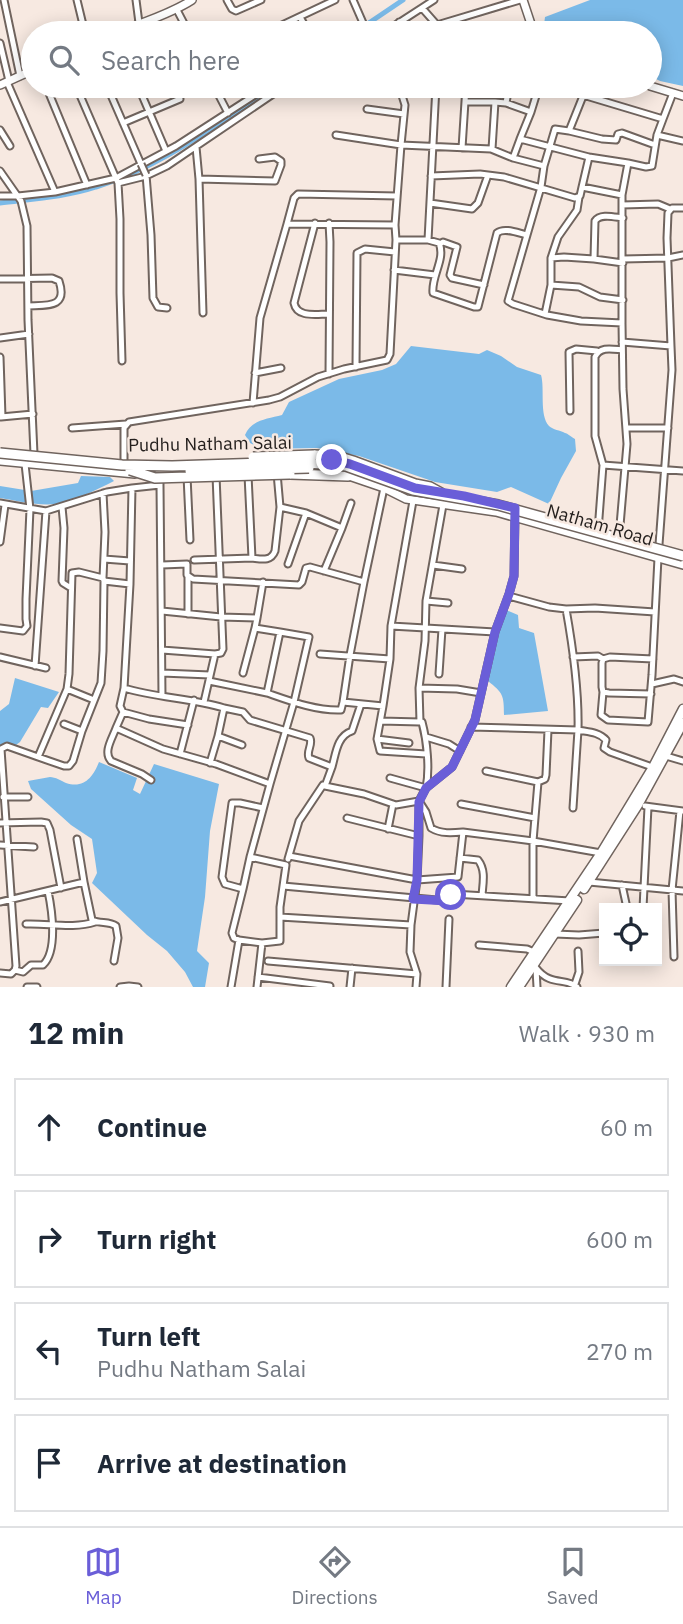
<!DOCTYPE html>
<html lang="en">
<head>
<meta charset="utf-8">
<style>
	body { margin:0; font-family:"IBM Plex Sans",sans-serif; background:#f2f2f3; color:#1f2937 }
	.controls { position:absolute; right:21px; bottom:21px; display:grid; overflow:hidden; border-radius:0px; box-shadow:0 4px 18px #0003 }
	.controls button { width:63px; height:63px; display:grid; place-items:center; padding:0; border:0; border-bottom:2px solid #e0e1e3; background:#fff; color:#1f2937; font:35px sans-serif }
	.stop { position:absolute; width:21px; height:21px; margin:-16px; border:5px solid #6a5ed8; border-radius:50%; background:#fff }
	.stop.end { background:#6a5ed8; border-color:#fff; box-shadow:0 2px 7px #0008 }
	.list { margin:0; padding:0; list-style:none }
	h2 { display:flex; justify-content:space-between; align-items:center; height:91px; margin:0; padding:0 28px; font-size:30px }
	h2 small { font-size:23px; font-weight:400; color:#747a83 }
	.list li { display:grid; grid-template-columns:46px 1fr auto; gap:21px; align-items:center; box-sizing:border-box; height:98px; margin:0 14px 14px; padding:0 14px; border:2px solid #e0e1e3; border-radius:0px }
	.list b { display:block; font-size:26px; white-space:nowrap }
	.list p { margin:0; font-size:23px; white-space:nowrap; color:#747a83 }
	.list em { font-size:23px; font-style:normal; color:#747a83 }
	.icon { flex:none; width:38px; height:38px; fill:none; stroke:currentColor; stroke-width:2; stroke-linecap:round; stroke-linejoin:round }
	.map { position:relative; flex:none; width:683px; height:987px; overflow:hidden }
	.search { position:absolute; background:#fff; box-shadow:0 4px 18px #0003; left:21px; right:21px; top:21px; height:77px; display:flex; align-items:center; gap:18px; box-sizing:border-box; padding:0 24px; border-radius:38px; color:#747a83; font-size:26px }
	.sheet { height:539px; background:#fff }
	nav { display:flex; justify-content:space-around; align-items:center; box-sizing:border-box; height:98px; border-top:2px solid #e0e1e3; background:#fff; font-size:19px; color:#747a83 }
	nav a { display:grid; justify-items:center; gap:4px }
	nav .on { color:#6a5ed8 }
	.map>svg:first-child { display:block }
	.water { fill:#7bbae8 }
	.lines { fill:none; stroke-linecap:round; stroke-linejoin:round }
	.canal { stroke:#7bbae8; stroke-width:5 }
	.street-casing { stroke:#70645e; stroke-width:9 }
	.secondary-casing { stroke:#70645e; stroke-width:10 }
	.primary-casing { stroke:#70645e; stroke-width:11 }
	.highway-casing { stroke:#70645e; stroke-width:12 }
	.street { stroke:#fff; stroke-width:5 }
	.secondary { stroke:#fff; stroke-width:7 }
	.primary { stroke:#fff; stroke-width:8 }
	.highway { stroke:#fff; stroke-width:9 }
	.street-bridge-casing { stroke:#70645e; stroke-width:9; stroke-linecap:butt }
	.highway-bridge-casing { stroke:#70645e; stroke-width:12; stroke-linecap:butt }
	.street-bridge { stroke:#fff; stroke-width:5 }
	.highway-bridge { stroke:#fff; stroke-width:9 }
	.route { stroke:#6a5ed8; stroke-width:9 }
	.labels { text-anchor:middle; stroke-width:5; stroke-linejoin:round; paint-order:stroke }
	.street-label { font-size:18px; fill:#25201e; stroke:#f7e9e1 }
</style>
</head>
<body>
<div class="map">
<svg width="683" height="987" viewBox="0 0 683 987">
	<rect width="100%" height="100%" fill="#f7e9e1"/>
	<path class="water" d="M590 0H683V86L660 81 650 76V33H543L545 17Z
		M411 346 479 354 487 350 501 356 517 367 541 375C545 388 539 415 549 426 553 430 560 430 565 433 567 433 573 438 575 439L576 451 561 478 549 504 511 487 497 492 435 482 359 456 317 448 262 449 250 443 245 435C251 420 267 419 282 415L289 402 339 379 382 370 396 364Z
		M81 476 110 477 114 481C98 489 75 501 56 504 37 506 19 501 0 498V486L31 491 78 483Z
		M506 610 518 615 519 628 534 633 548 711 504 715C504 695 503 693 488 681L497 636Z
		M15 678 59 692 48 708 41 707 20 742 16 745 9 743 0 746V711L9 704Z
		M99 762 137 778 133 790 140 794 154 764 219 784 210 831 205 897 197 951 209 963 205 987H193L185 972 167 951 147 935 92 883 97 873 92 839 71 825 31 789 28 781C35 780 43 778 50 777 55 777 62 781 66 783 84 789 93 777 99 762Z"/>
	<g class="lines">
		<path class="canal" d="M354 33 403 0
			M0 203C32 199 66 197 96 187 162 167 218 123 275 86"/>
		<g class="street-casing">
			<path id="street" d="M4 0 20 76
				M77 0 85 33
				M136 0 139 23
				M227 0 232 9 236 11 261 0
				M353 0 367 32
				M422 8 437 25 455 33
				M177 10 189 33
				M300 17 309 33
				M399 22 406 33
				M437 25 520 0
				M265 33 335 0
				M347 33 363 23
				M383 33 434 0
				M0 43 9 81
				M7 82 55 192
				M46 86 87 185
				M76 86 118 183 120 219V293L122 361
				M107 86 141 164
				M138 86 166 151
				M214 86 228 113
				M583 95 663 119 673 93
				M465 102H495
				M506 103 531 112 520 139 589 157 628 163 622 195
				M367 109 404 114
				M531 112 539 86
				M663 119 657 135 683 141
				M123 123 180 99
				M0 130 10 146
				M569 131 602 139 616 140 618 134 622 133 655 145
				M336 135 401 145 405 105 399 86
				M196 147 199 179 203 313
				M462 148 466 86
				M492 149 495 102 506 103 509 86
				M513 158 520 139
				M628 163 646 167 652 166 657 135
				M0 171 21 201 27 226 28 320 34 454
				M146 175 151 235 153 298 158 307 167 308
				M431 176 480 174 504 177 575 198 580 196 582 187 622 195V323
				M199 179 275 181 281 165V161L275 157 259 159
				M118 183 146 176 167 166 285 86
				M582 187 589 157
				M0 196H18L55 192 116 178 176 146 269 86
				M430 203 472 209 478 203 488 175
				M622 205 658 204 670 209
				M315 223 294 303C297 318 316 314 329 314
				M287 224 294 198 298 194 397 196
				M395 225 401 145 491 149 513 158 544 166 555 129 569 131 587 86
				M527 235 541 187 544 166
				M428 240 436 86
				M440 244 443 242 457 247 450 275 452 278 484 285
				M551 258 558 237 577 210 579 197
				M594 259 623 263
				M623 259 668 258 683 255
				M394 270 435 275
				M0 279 52 278 59 281C68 308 48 305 28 306
				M551 285 579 287 600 297 623 300
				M545 314 551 285V258L564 257 594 259 595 221C600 213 614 217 623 218
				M0 338 29 334
				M671 346 667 238 668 213 672 208H683
				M622 350C612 349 600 346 595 357V436L603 465 683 471
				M0 357 2 417
				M356 367 357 253 365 249 395 252
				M255 373 281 368
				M329 374 330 242 329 223
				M253 403 260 318 287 224 395 225 396 240
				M570 411 569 352 576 349 597 351
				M1 417 33 414
				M72 428 126 424
				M627 428H668
				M124 462V428L129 422 269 400 280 397 318 377 344 369 387 360 390 354 396 240H428L439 243C446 259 431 276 433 293L474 307H478L497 233C504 227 518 233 527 235L508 301 513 304 547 315 581 321 622 323 623 389 627 444 619 537
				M187 476 190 540
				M160 485 162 696
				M0 503 46 511 107 492 132 488
				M62 507 64 528 62 581 63 583 71 588
				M280 507 306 513
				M342 528 351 503
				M598 531 603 465
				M0 542 5 505
				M252 558C261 559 271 562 275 551L280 507 277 473
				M104 559 130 561
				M194 560 252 558 248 475
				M288 564 306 513 342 528 324 571
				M162 565 187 564V575L193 579 299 585 302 582 306 568 310 567 364 582 384 488
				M433 565 462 569
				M188 577V614
				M103 578 105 532 103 493
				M130 584 124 688 120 706 123 712 116 728 163 749 216 764 270 784 250 857
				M509 596 549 607 566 609 595 608 655 612
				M426 601 448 603
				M566 609C573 648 579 690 578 730 588 732 599 732 606 740L604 748 610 752 655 768
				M162 611 221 617 257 618 255 628 280 632 267 693 209 681
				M257 618 263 582
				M391 626 413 501
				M0 628 23 631 27 626 26 619V599L30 509 25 464
				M162 650 215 654
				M320 654 390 659
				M0 657 46 668
				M573 657 598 656 603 659
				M35 666 46 511
				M162 673 210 675
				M243 673 255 628
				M439 674 442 629
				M652 684 674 679 683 682
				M124 688C157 698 191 698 224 708L218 736 242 745
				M419 688 457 689 481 693
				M67 689 94 700
				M603 692 601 715 608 720 648 722 652 675 658 558 672 370 671 346 622 342
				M267 693C290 701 316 711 341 710L343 702 350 655 364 582
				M651 694 609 693 603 692 602 687V663L603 659 610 657 653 659
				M204 702 215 654 221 653 223 649 216 475
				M343 702 383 706 390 659 391 626 495 632 509 594 514 576 515 516
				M383 706 377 739 409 743
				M224 708 243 712 250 720 310 738C313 745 306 751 309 758L332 767 325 786 364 794 396 805 419 801 426 788 452 767 475 720 495 632
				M123 712 149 719 188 725
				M381 721 420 722
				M64 724 82 731
				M471 727 578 730 573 808
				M116 728C112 739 103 752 111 761L142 774 151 780
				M426 737 449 744 460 751
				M377 739 380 751 426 754
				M180 754 194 700
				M666 756 683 761
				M38 757 64 766H69L73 761 82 731 101 683 103 651 104 581
				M210 763 218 736
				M332 767C336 753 337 736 352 731L361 704
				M486 771 538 782
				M390 778 426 788C430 769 427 741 422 722H420L419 688 425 641 426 601 443 505
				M270 784 294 702 309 637 280 632
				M3 797H28
				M419 801 426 812 431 828C441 834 452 833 463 832
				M419 801V836
				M461 804 535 818
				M645 806 683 811
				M347 818 419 836 417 880 411 925 410 952 417 974 416 987
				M0 823 41 822 47 823 50 830 61 888
				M388 829 393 804
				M0 845 34 847
				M289 856 417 880 458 877 463 832 533 841 538 782 545 779 546 775 548 730
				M460 858 478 860C486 870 483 883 482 895
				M288 859 299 821 323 785 325 786
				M84 882 92 920C100 924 109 921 116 926L118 938 114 961
				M589 882 683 891
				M622 885 627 908
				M283 886 448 901 453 894 570 901
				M533 898V841L601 853
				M0 902 84 882 77 839
				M643 908 648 807
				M280 917 411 925
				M26 924C48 923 73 929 95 922
				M555 934 579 935 604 933
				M239 940 234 938 232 933 243 889
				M479 945 527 949 534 952
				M674 957 672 890 680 811
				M268 961 417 974
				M536 968C551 987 565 977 577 987
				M536 969 537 987
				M15 970 23 972 31 965H43C58 951 52 910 48 891
				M0 973 11 974 15 970 16 966 1 749 7 746 38 757 67 689 69 674 72 573 79 572 103 578 104 581 130 584 132 488 160 485V478
				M258 977 330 986
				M575 984 579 972 578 951
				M27 987H37
				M120 987 129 986 138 987
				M231 987 239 940 262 943 280 941V907L286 865 250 857 243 889 225 884 222 877 232 803H240L263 808
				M257 987 262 943
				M350 987 352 968
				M446 987 449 919"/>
		</g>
		<g class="secondary-casing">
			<path id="secondary" d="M523 0 534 33
				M117 33C142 22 169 15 192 0
				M0 85 33 70
				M650 86 683 96
				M0 461 135 474
				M343 474 384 488 406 499 496 512 683 565"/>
		</g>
		<g class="primary-casing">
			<path id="primary" d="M584 889 638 805 683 723
				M511 987 601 853 653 767 683 709
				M519 987 577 900"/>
		</g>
		<g class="highway-casing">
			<path id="highway" d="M314 455 337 456 353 461 415 484 430 487 441 493
				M290 474 348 476"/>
		</g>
		<use href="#street" class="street"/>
		<use href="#secondary" class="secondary"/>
		<use href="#primary" class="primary"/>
		<use href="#highway" class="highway"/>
		<g class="street-bridge-casing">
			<path id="street-bridge" d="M141 164 146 175"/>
		</g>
		<g class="highway-bridge-casing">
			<path id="highway-bridge" d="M0 453 122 465 172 466 295 462 346 466 413 490 498 505 683 556
				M253 457 314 455
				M130 470 155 478 290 474
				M190 471 309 468"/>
		</g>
		<use href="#street-bridge" class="street-bridge"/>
		<use href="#highway-bridge" class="highway-bridge"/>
	</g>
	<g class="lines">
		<path class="route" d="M332 460 350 464 415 488 464 496 515 508 514 576 509 594 495 632 475 720 452 767 426 788 419 802 417 880 413 899 448 901 450 900 451 895"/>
	</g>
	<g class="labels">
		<g class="street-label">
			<text transform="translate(210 444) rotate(-1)" y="6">Pudhu Natham Salai</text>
			<text transform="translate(600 525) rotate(16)" y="6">Natham Road</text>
		</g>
	</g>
</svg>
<div class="controls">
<button><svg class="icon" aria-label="locate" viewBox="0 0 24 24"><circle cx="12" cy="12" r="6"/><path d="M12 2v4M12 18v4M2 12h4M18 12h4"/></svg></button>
</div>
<div class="stop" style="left:451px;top:895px"></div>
<div class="stop end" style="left:332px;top:460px"></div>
<div class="search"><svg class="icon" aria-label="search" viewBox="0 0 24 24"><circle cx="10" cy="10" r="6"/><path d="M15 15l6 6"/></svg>Search here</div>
</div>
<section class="sheet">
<h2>12 min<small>Walk · 930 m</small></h2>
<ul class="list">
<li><svg class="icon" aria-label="ahead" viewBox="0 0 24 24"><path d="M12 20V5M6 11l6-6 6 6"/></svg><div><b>Continue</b></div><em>60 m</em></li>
<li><svg class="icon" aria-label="right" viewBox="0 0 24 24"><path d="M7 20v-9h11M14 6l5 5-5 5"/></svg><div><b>Turn right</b></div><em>600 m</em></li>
<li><svg class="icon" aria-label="left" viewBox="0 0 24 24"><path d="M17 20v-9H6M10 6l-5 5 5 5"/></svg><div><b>Turn left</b><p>Pudhu Natham Salai</p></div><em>270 m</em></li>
<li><svg class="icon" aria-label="arrive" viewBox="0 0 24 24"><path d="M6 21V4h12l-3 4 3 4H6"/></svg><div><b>Arrive at destination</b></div></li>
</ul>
</section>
<nav>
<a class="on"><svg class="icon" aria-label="map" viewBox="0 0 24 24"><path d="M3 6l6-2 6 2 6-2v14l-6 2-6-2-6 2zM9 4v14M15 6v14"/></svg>Map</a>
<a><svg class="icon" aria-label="directions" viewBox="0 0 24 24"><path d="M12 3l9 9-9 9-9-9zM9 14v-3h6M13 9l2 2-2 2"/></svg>Directions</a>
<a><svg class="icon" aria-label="saved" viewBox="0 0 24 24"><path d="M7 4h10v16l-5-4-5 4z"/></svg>Saved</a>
</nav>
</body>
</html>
